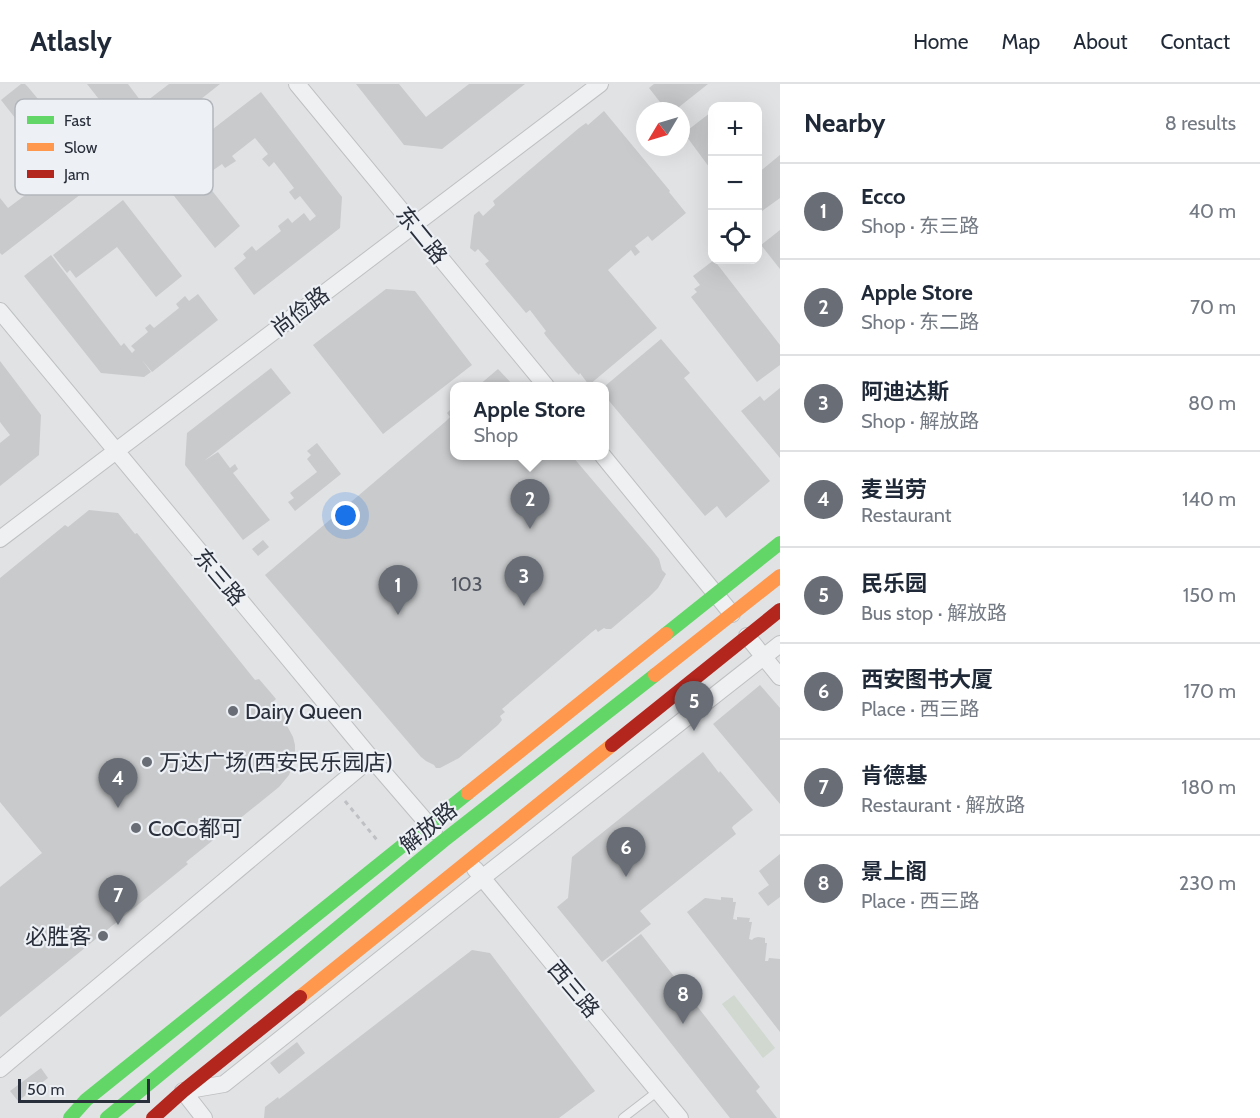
<!DOCTYPE html>
<html lang="en">
<head>
<meta charset="utf-8">
<style>
	body { margin:0; font-family:Cabin,"Noto Sans SC",sans-serif; background:#f2f2f3; color:#1f2937 }
	.controls { position:absolute; right:18px; top:18px; display:grid; overflow:hidden; border-radius:12px; box-shadow:0 6px 24px #0002 }
	.controls button { width:54px; height:54px; display:grid; place-items:center; padding:0; border:0; border-bottom:2px solid #e0e1e3; background:#fff; color:#1f2937; font:30px sans-serif }
	.compass { position:absolute; left:636px; top:18px; width:54px; height:54px; border-radius:50%; background:#fff; box-shadow:0 6px 24px #0002; rotate:232deg }
	.scale { position:absolute; left:18px; bottom:15px; width:132px; box-sizing:border-box; padding-left:6px; border:3px solid #292f3b; border-top:0; font-size:16px; line-height:21px; white-space:nowrap; color:#292f3b; -webkit-text-stroke:4px #edf0f4; paint-order:stroke }
	.you { position:absolute; left:346px; top:432px; width:21px; height:21px; margin:-15px; border:4px solid #fff; border-radius:50%; background:#1a73e8; box-shadow:0 0 0 9px #1a73e833 }
	.badge { display:grid; place-items:center; width:39px; height:39px; border-radius:50%; background:#696e76; color:#fff; font-size:20px; font-weight:700 }
	.pin { position:absolute; translate:-50% -50px; filter:drop-shadow(0 2px 3px #0008) }
	.pin::after { content:''; position:absolute; top:32px; width:21px; height:18px; background:inherit; clip-path:polygon(0 0,100% 0,50% 100%) }
	.popup { position:absolute; left:450px; top:298px; width:159px; height:78px; box-sizing:border-box; display:grid; place-content:center; border-radius:12px; background:#fff; filter:drop-shadow(0 2px 4px #0005); font-size:20px; white-space:nowrap; color:#747a83 }
	.popup b { font-size:22px; color:#1f2937 }
	.popup::after { content:''; position:absolute; left:50%; top:100%; margin-left:-12px; border:12px solid transparent; border-top-color:#fff }
	.list { margin:0; padding:0; list-style:none }
	h2 { display:flex; justify-content:space-between; align-items:center; height:78px; margin:0; padding:0 24px; font-size:26px }
	h2 small { font-size:20px; font-weight:400; color:#747a83 }
	.list li { display:grid; grid-template-columns:39px 1fr auto; gap:18px; align-items:center; box-sizing:border-box; height:96px; padding:0 24px; border-top:2px solid #e0e1e3 }
	.list b { display:block; font-size:22px; white-space:nowrap }
	.list p { margin:0; font-size:20px; white-space:nowrap; color:#747a83 }
	.list em { font-size:20px; font-style:normal; color:#747a83 }
	.icon { flex:none; width:33px; height:33px; fill:none; stroke:currentColor; stroke-width:2; stroke-linecap:round; stroke-linejoin:round }
	.map { position:relative; flex:none; width:780px; height:1034px; overflow:hidden }
	header { display:flex; align-items:center; gap:36px; box-sizing:border-box; height:84px; padding:0 30px; background:#fff; border-bottom:2px solid #e0e1e3 }
	header strong { font-size:28px }
	nav { display:flex; gap:33px; margin-inline-start:auto; font-size:21px }
	main { display:flex }
	aside { flex:1; background:#fff }
	.map>svg:first-child { display:block }
	.green { fill:#d0d8d0 }
	.building { fill:#c8cacc }
	.lines { fill:none; stroke-linecap:round; stroke-linejoin:round }
	.lane-casing { stroke:#bec0c2; stroke-width:10 }
	.street-casing { stroke:#bec0c2; stroke-width:18 }
	.path { stroke:#bec0c4; stroke-width:3; stroke-dasharray:4.5 4.5; stroke-linecap:butt }
	.lane { stroke:#eff0f1; stroke-width:8 }
	.street { stroke:#eff0f1; stroke-width:16 }
	.fast { stroke:#63d668; stroke-width:14 }
	.slow { stroke:#ff974d; stroke-width:14 }
	.jam { stroke:#b3261e; stroke-width:14 }
	.poi-dot { fill:#696e76; stroke:#edf0f4; stroke-width:2 }
	.labels { text-anchor:middle; stroke-width:4.5; stroke-linejoin:round; paint-order:stroke }
	.number-label { font-size:20px; fill:#525660 }
	.street-label { font-size:22px; fill:#292f3b; stroke:#edf0f4 }
	.poi-label { font-size:22px; fill:#292f3b; stroke:#edf0f4; text-anchor:start }
	.key { fill:#edf0f4; stroke:#b2b6bc; stroke-width:1.5 }
	.key-label { font-size:16px; fill:#292f3b }
</style>
</head>
<body>
<header>
<strong>Atlasly</strong>
<nav><a>Home</a><a>Map</a><a>About</a><a>Contact</a></nav>
</header>
<main>
<div class="map">
<svg width="780" height="1034" viewBox="0 0 780 1034">
	<rect width="100%" height="100%" fill="#e0e2e4"/>
	<path class="green" d="M734 911 775 964 763 974 722 920Z"/>
	<path class="building" d="M21 0H25L28 3 103 93 2 171 0 169V114L8 124 28 109 24 104 33 97 36 102 56 86 1 16Z
		M87 0H128L143 20 169 0H220L138 65Z
		M356 0H399L426 33 469 0H525L442 65 404 61Z
		M654 0H708L674 27H667L649 4Z
		M261 8 342 113 340 144 254 211 234 184 246 174 243 170 252 162 256 167 281 147 278 142 288 134 292 139 304 129 310 137 316 132 300 112 295 116 289 108 294 104 274 78 269 83 262 75 268 70 255 54 232 72 236 77 225 84 222 80 202 94 240 142 215 164 156 89Z
		M604 27 670 107 669 108 686 129 652 157 648 152 635 162 640 168 635 172 631 166 608 186 657 244 589 301 580 289 579 291 575 287 546 252 544 249 546 247 530 226 526 229 485 180 489 177 478 165 475 168 470 164 474 131 479 127 483 132 495 121 493 117 579 44 586 39 588 41Z
		M710 29 712 32V87L684 49Z
		M780 71V114L758 130V89Z
		M123 116 182 192 156 213 117 163 76 194 70 186 67 189 53 171Z
		M780 146V185L761 161Z
		M51 171 121 262 124 259 132 269 135 266 131 262 148 248 145 244 150 240 154 244 179 224 176 220 185 212 189 217 198 210 218 236 152 288 142 276 151 288 144 293 101 289 24 192Z
		M714 176 780 261V281L757 298 691 213 697 208 694 205 700 201 693 192Z
		M386 205 415 207 472 281 383 350 313 261Z
		M661 255 690 289 684 294 770 397 726 434 717 422 705 432 605 312V302Z
		M0 277 41 331 39 371 0 402V359L10 351 0 338Z
		M271 284 291 309 204 377 218 368 230 384 235 380 238 385 233 389 270 436 243 456 185 381 187 349Z
		M498 285 514 302H478Z
		M780 304V374L741 327 760 312 764 317Z
		M455 321V372H572L652 466 659 475 662 486 666 490 658 504 649 513 611 545H606L604 544 598 548 596 545 592 548 502 625 505 628 500 632 502 636 498 641 459 674 440 684H436L434 681 426 677 421 673 265 491 445 338 450 333 447 329Z
		M317 359 341 390 295 427 288 418 294 414 290 409 317 388 307 375 311 371 307 367Z
		M89 426 118 429 135 450 137 449 255 596 259 595 271 609 276 615 273 618 288 636 285 638 293 653 295 661V675L289 691 279 703 186 778 188 780 0 933V803L42 769 0 718V494L65 441 68 443Z
		M263 456 269 463 258 472 252 465Z
		M760 601 780 624V720L713 640Z
		M703 668 719 689 720 687 753 726 733 742 732 744 736 750 640 827 651 840 602 878 557 823 568 814 572 773Z
		M780 770V813L768 822 758 809 769 801 759 787Z
		M721 813 733 814V818H736L733 835 737 836V833L750 834 749 838H752L749 855 752 856 754 854 758 853 765 854V859H767L765 877H768L769 874 780 875V948L687 828 705 814 721 816Z
		M641 850 760 1003 756 1007 777 1034H730L606 877Z
		M472 866 490 869 595 1007 559 1034H264L265 1023 278 1013 279 1015Z
		M297 958 305 969 279 990 270 979Z
		M41 984 48 994 18 1017 10 1007Z"/>
	<g class="lines">
		<g class="lane-casing">
			<path id="lane" d="M623 1034 658 1007"/>
		</g>
		<g class="street-casing">
			<path id="street" d="M297 0 546 302
				M0 227 371 674 434 747
				M603 372 732 530
				M0 455 600 0
				M747 552 780 593
				M475 785 680 1034
				M0 985 371 674
				M204 1034 183 1007 224 1000 482 794 780 560"/>
		</g>
		<path class="path" d="M345 717 377 756"/>
		<use href="#lane" class="lane"/>
		<use href="#street" class="street"/>
		<path class="fast" d="M666 550 780 459
			M70 1034 86 1016 468 709
			M107 1034 443 757 655 591"/>
		<path class="slow" d="M655 591 780 492
			M468 709 666 550
			M300 913 612 661"/>
		<path class="jam" d="M612 661 780 526
			M153 1034 183 1007 300 913"/>
	</g>
	<g class="poi-dot">
		<circle cx="233" cy="627" r="6"/>
		<circle cx="147" cy="678" r="6"/>
		<circle cx="136" cy="744" r="6"/>
		<circle cx="103" cy="852" r="6"/>
	</g>
	<g class="labels">
		<g class="number-label">
			<text x="467" y="507">103</text>
		</g>
		<g class="street-label">
			<text transform="translate(422 151) rotate(51)" y="8">东二路</text>
			<text transform="translate(300 227) rotate(-37)" y="8">尚俭路</text>
			<text transform="translate(220 493) rotate(50)" y="8">东三路</text>
			<text transform="translate(428 743) rotate(-39)" y="8">解放路</text>
			<text transform="translate(574 905) rotate(50)" y="8">西三路</text>
		</g>
		<g class="poi-label">
			<text x="245" y="635">Dairy Queen</text>
			<text x="159" y="686">万达广场(西安民乐园店)</text>
			<text x="148" y="752">CoCo都可</text>
			<text x="91" y="860" text-anchor="end">必胜客</text>
		</g>
	</g>
	<rect x="15" y="15" width="198" height="96" rx="9" class="key"/>
	<rect x="27" y="32" width="27" height="8" fill="#63d668"/>
	<rect x="27" y="59" width="27" height="8" fill="#ff974d"/>
	<rect x="27" y="86" width="27" height="8" fill="#b3261e"/>
	<g class="key-label">
		<text x="64" y="42">Fast</text>
		<text x="64" y="69">Slow</text>
		<text x="64" y="96">Jam</text>
	</g>
</svg>
<div class="controls">
<button>+</button>
<button>−</button>
<button><svg class="icon" aria-label="locate" viewBox="0 0 24 24"><circle cx="12" cy="12" r="6"/><path d="M12 2v4M12 18v4M2 12h4M18 12h4"/></svg></button>
</div>
<svg class="compass" viewBox="-18 -18 36 36"><path d="M0-13l5 13h-10z" fill="#e53935"/><path d="M0 13l5-13h-10z" fill="#747a83"/></svg>
<div class="scale">50 m</div>
<div class="you"></div>
<div class="pin badge" style="left:398px;top:531px">1</div>
<div class="pin badge" style="left:530px;top:445px">2</div>
<div class="popup"><b>Apple Store</b>Shop</div>
<div class="pin badge" style="left:524px;top:522px">3</div>
<div class="pin badge" style="left:118px;top:724px">4</div>
<div class="pin badge" style="left:694px;top:647px">5</div>
<div class="pin badge" style="left:626px;top:793px">6</div>
<div class="pin badge" style="left:118px;top:841px">7</div>
<div class="pin badge" style="left:683px;top:940px">8</div>
</div>
<aside>
<h2>Nearby<small>8 results</small></h2>
<ul class="list">
<li><span class="badge">1</span><div><b>Ecco</b><p>Shop · 东三路</p></div><em>40 m</em></li>
<li><span class="badge">2</span><div><b>Apple Store</b><p>Shop · 东二路</p></div><em>70 m</em></li>
<li><span class="badge">3</span><div><b>阿迪达斯</b><p>Shop · 解放路</p></div><em>80 m</em></li>
<li><span class="badge">4</span><div><b>麦当劳</b><p>Restaurant</p></div><em>140 m</em></li>
<li><span class="badge">5</span><div><b>民乐园</b><p>Bus stop · 解放路</p></div><em>150 m</em></li>
<li><span class="badge">6</span><div><b>西安图书大厦</b><p>Place · 西三路</p></div><em>170 m</em></li>
<li><span class="badge">7</span><div><b>肯德基</b><p>Restaurant · 解放路</p></div><em>180 m</em></li>
<li><span class="badge">8</span><div><b>景上阁</b><p>Place · 西三路</p></div><em>230 m</em></li>
</ul>
</aside>
</main>
</body>
</html>
